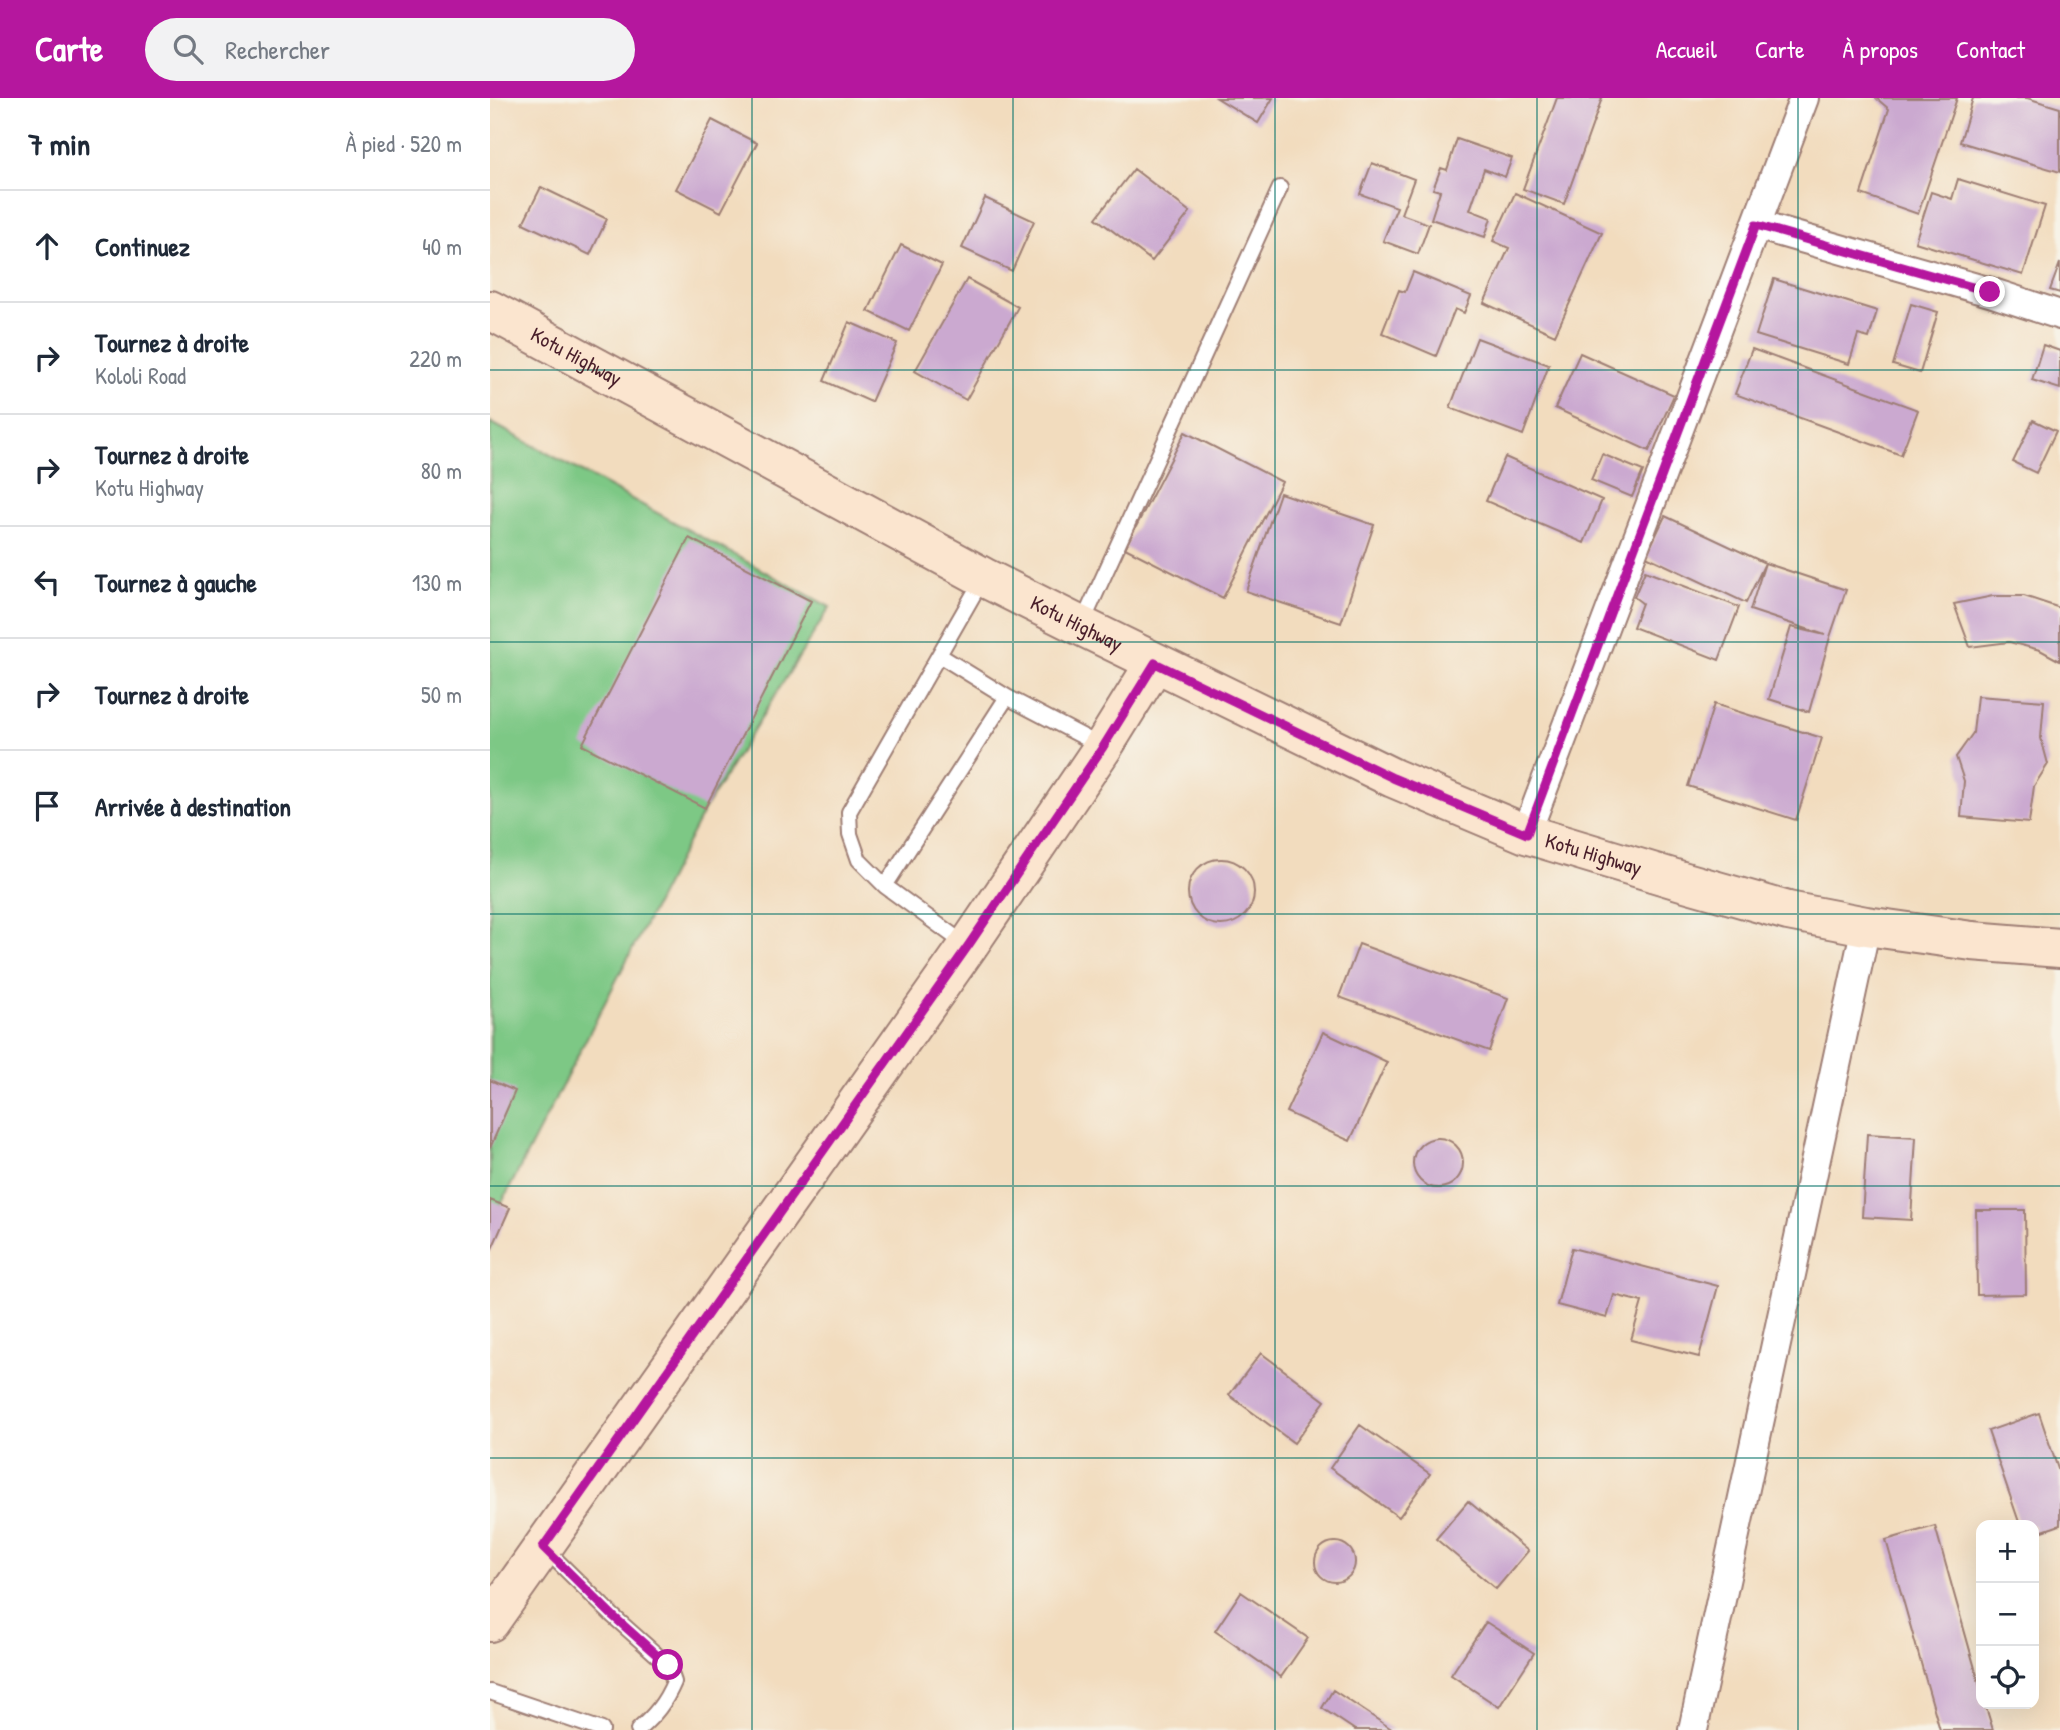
<!DOCTYPE html>
<html lang="fr">
<head>
<meta charset="utf-8">
<style>
	body { margin:0; font-family:"Patrick Hand",sans-serif; background:#f2f2f3; color:#1f2937 }
	.controls { position:absolute; right:21px; bottom:21px; display:grid; overflow:hidden; border-radius:14px; box-shadow:0 7px 28px #0002 }
	.controls button { width:63px; height:63px; display:grid; place-items:center; padding:0; border:0; border-bottom:2px solid #e0e1e3; background:#fff; color:#1f2937; font:35px sans-serif }
	.stop { position:absolute; width:21px; height:21px; margin:-16px; border:5px solid #b5179e; border-radius:50%; background:#fff }
	.stop.end { background:#b5179e; border-color:#fff; box-shadow:0 2px 7px #0008 }
	.list { margin:0; padding:0; list-style:none }
	h2 { display:flex; justify-content:space-between; align-items:center; height:91px; margin:0; padding:0 28px; font-size:30px }
	h2 small { font-size:23px; font-weight:400; color:#747a83 }
	.list li { display:grid; grid-template-columns:46px 1fr auto; gap:21px; align-items:center; box-sizing:border-box; height:112px; padding:0 28px; border-top:2px solid #e0e1e3 }
	.list b { display:block; font-size:26px; white-space:nowrap }
	.list p { margin:0; font-size:23px; white-space:nowrap; color:#747a83 }
	.list em { font-size:23px; font-style:normal; color:#747a83 }
	.icon { flex:none; width:38px; height:38px; fill:none; stroke:currentColor; stroke-width:2; stroke-linecap:round; stroke-linejoin:round }
	.map { position:relative; flex:none; width:1570px; height:1632px; overflow:hidden }
	header { display:flex; align-items:center; gap:42px; box-sizing:border-box; height:98px; padding:0 35px; background:#b5179e; color:#fff }
	header strong { font-size:33px }
	nav { display:flex; gap:38px; margin-inline-start:auto; font-size:24px }
	.search { width:490px; height:63px; background:#f2f2f3; display:flex; align-items:center; gap:18px; box-sizing:border-box; padding:0 24px; border-radius:38px; color:#747a83; font-size:26px }
	main { display:flex }
	aside { flex:1; background:#fff }
	.map>svg:first-child { display:block }
	.green { fill:#7dc885; stroke:#647458; stroke-width:2 }
	.building { fill:#cba9d0 }
	.lines { fill:none; stroke-linecap:round; stroke-linejoin:round }
	.lane-casing { stroke:#9e7e74; stroke-width:18 }
	.street-casing { stroke:#9e7e74; stroke-width:32 }
	.secondary-casing { stroke:#9e7e74; stroke-width:42 }
	.lane { stroke:#fff; stroke-width:14 }
	.street { stroke:#fff; stroke-width:28 }
	.secondary { stroke:#fbe5cf; stroke-width:38 }
	.route { stroke:#b5179e; stroke-width:9 }
	.grid { fill:none; stroke:#0f766e; stroke-width:2; stroke-opacity:0.55 }
	.labels { text-anchor:middle; stroke-width:6; stroke-linejoin:round; paint-order:stroke }
	.street-label { font-size:21px; fill:#4a1f2b; stroke:#f7f3e8 }
</style>
</head>
<body>
<header>
<strong>Carte</strong>
<div class="search"><svg class="icon" aria-label="search" viewBox="0 0 24 24"><circle cx="10" cy="10" r="6"/><path d="M15 15l6 6"/></svg>Rechercher</div>
<nav><a>Accueil</a><a>Carte</a><a>À propos</a><a>Contact</a></nav>
</header>
<main>
<aside>
<h2>7 min<small>À pied · 520 m</small></h2>
<ul class="list">
<li><svg class="icon" aria-label="ahead" viewBox="0 0 24 24"><path d="M12 20V5M6 11l6-6 6 6"/></svg><div><b>Continuez</b></div><em>40 m</em></li>
<li><svg class="icon" aria-label="right" viewBox="0 0 24 24"><path d="M7 20v-9h11M14 6l5 5-5 5"/></svg><div><b>Tournez à droite</b><p>Kololi Road</p></div><em>220 m</em></li>
<li><svg class="icon" aria-label="right" viewBox="0 0 24 24"><path d="M7 20v-9h11M14 6l5 5-5 5"/></svg><div><b>Tournez à droite</b><p>Kotu Highway</p></div><em>80 m</em></li>
<li><svg class="icon" aria-label="left" viewBox="0 0 24 24"><path d="M17 20v-9H6M10 6l-5 5 5 5"/></svg><div><b>Tournez à gauche</b></div><em>130 m</em></li>
<li><svg class="icon" aria-label="right" viewBox="0 0 24 24"><path d="M7 20v-9h11M14 6l5 5-5 5"/></svg><div><b>Tournez à droite</b></div><em>50 m</em></li>
<li><svg class="icon" aria-label="arrive" viewBox="0 0 24 24"><path d="M6 21V4h12l-3 4 3 4H6"/></svg><div><b>Arrivée à destination</b></div></li>
</ul>
</aside>
<div class="map">
<svg width="1570" height="1632" viewBox="0 0 1570 1632">
	<rect width="100%" height="100%" fill="#f7f3e8"/>
	<filter id="ink" filterUnits="userSpaceOnUse"><feTurbulence type="fractalNoise" baseFrequency=".0143" numOctaves="2"/><feDisplacementMap in="SourceGraphic" scale="14" xChannelSelector="R" yChannelSelector="G"/><feConvolveMatrix kernelMatrix="1 2 1 2 8 2 1 2 1" color-interpolation-filters="sRGB"/></filter>
	<filter id="wash" filterUnits="userSpaceOnUse"><feTurbulence type="fractalNoise" baseFrequency=".00686" numOctaves="4" result="noise"/><feDisplacementMap in="SourceGraphic" scale="28" xChannelSelector="R" yChannelSelector="G"/><feGaussianBlur stdDeviation="1.57" result="paint"/><feColorMatrix in="noise" values="0 0 0 0 0 0 0 0 0 0 0 0 0 0 0 0 0 1.4 0 .05"/><feComposite in="paint" operator="in"/></filter>
	<g filter="url(#wash)">
		<rect width="100%" height="100%" fill="#f2dcbe"/>
		<path class="green" d="M0 324 340 509 215 710 0 1128Z"/>
		<g id="blocks">
			<path class="building" d="M727 0H783L768 25Z
				M1067 0H1112L1074 106 1033 91Z
				M1386 0H1467L1428 116 1371 96 1399 11Z
				M1483 0H1537L1570 10V74L1470 44Z
				M222 22 267 45 231 114 186 91Z
				M967 41 1022 60 1015 79 994 71 980 112 1001 120 995 139 941 121 950 93 943 91 951 70 957 72Z
				M882 65 924 81 911 116 939 126 928 156 893 143 907 109 870 96Z
				M644 71 700 114 662 163 606 120Z
				M1468 81 1555 108 1533 177 1425 144 1441 94 1462 101Z
				M51 89 117 121 100 157 33 125Z
				M1025 95 1112 135 1065 237 994 205 1019 150 1003 143Z
				M495 100 544 123 522 173 472 150Z
				M411 147 452 167 419 233 378 213Z
				M1570 165V195L1560 192Z
				M923 174 981 198 974 215 965 211 946 258 892 235 909 192 915 194Z
				M477 181 528 209 476 302 425 273Z
				M1284 181 1387 213 1379 240 1368 237 1359 266 1266 237Z
				M1421 206 1448 214 1430 275 1403 267Z
				M359 224 407 245 381 304 334 283Z
				M987 240 1059 267 1033 337 960 310Z
				M1553 247 1570 253V291L1542 282Z
				M1262 251 1428 312 1411 357 1245 296Z
				M1090 255 1184 297 1159 353 1065 310Z
				M1543 322 1566 333 1546 375 1523 364Z
				M695 334 792 384 733 500 635 450Z
				M1112 356 1153 373 1142 399 1101 382Z
				M1015 359 1112 402 1094 445 996 403Z
				M790 395 884 427 851 525 756 493Z
				M1175 418 1275 465 1256 505 1156 458Z
				M199 440 321 503 215 710 92 647Z
				M1275 465 1356 492 1340 539 1319 614 1279 601 1301 529 1335 537 1260 512Z
				M1155 473 1249 509 1229 562 1143 529 1152 505 1144 499Z
				M1503 498H1534L1570 510V563L1550 552 1519 544 1480 549 1464 506Z
				M1487 598 1554 603 1551 640 1558 666 1544 688 1539 725 1471 719 1474 683 1466 659 1483 635Z
				M1224 606 1332 640 1306 722 1198 688Z
				M698 794a33 33 0 1 1 66 0a33 33 0 1 1-66 0Z
				M869 846 1018 900 999 953 849 899Z
				M833 934 897 964 860 1043 796 1014Z
				M0 982 25 993 0 1050Z
				M1377 1036 1426 1039 1421 1122 1372 1119Z
				M923 1065a25 25 0 1 1 50 0a25 25 0 1 1-50 0Z
				M0 1102 20 1110 0 1155Z
				M1486 1112H1535L1536 1196 1487 1197Z
				M1082 1150 1228 1188 1209 1259 1141 1242 1152 1204 1124 1197 1117 1220 1067 1207Z
				M771 1255 835 1303 804 1345 739 1297Z
				M1549 1315 1570 1377V1427L1544 1436V1427H1530L1498 1333Z
				M870 1327 940 1376 909 1419 840 1370Z
				M978 1403 1038 1453 1006 1491 946 1441Z
				M1445 1428 1491 1592V1606H1495L1503 1632H1450L1396 1442Z
				M825 1464a20 20 0 1 1 40 0a20 20 0 1 1-40 0Z
				M751 1494 818 1540 791 1579 725 1533Z
				M996 1524 1044 1555 1009 1609 961 1577Z
				M843 1592 903 1632H865L832 1610Z"/>
		</g>
	</g>
	<g filter="url(#ink)">
		<use href="#blocks" fill-opacity="0" stroke="#9e7e74" stroke-width="2"/>
		<g class="lines">
			<g class="lane-casing">
				<path id="lane" d="M591 528 790 90
					M449 557 517 599
					M395 788 517 599 611 648
					M476 847 395 788 369 762 360 736 359 714 493 480
					M54 1450 123 1518 178 1567 184 1584C175 1605 165 1617 148 1632
					M0 1594 112 1632"/>
			</g>
			<g class="street-casing">
				<path id="street" d="M1266 127 1500 194 1570 217
					M1036 736 1314 0
					M1203 1632 1376 828"/>
			</g>
			<g class="secondary-casing">
				<g id="secondary">
					<path id="s1" d="M0 212 493 479 591 528 903 680 1036 736 1192 783 1298 813 1376 828 1482 843 1570 850"/>
					<path d="M0 1524 478 848 613 649 665 565"/>
				</g>
			</g>
			<use href="#lane" class="lane"/>
			<use href="#street" class="street"/>
			<use href="#secondary" class="secondary"/>
		</g>
	</g>
	<g class="lines" filter="url(#ink)">
		<path class="route" d="M178 1567 123 1518 53 1449 478 848 613 649 665 565 903 680 1037 736 1266 127 1500 194"/>
	</g>
	<path class="grid" d="M262 0V1632M523 0V1632M785 0V1632M1047 0V1632M1308 0V1632M0 272H1570M0 544H1570M0 816H1570M0 1088H1570M0 1360H1570"/>
	<g class="labels">
		<g class="street-label">
			<text dy="7" stroke="none"><textPath href="#s1" startOffset="98">Kotu Highway</textPath></text>
			<text dy="7" stroke="none"><textPath href="#s1" startOffset="665">Kotu Highway</textPath></text>
			<text dy="7" stroke="none"><textPath href="#s1" startOffset="1232">Kotu Highway</textPath></text>
		</g>
	</g>
</svg>
<div class="controls">
<button>+</button>
<button>−</button>
<button><svg class="icon" aria-label="locate" viewBox="0 0 24 24"><circle cx="12" cy="12" r="6"/><path d="M12 2v4M12 18v4M2 12h4M18 12h4"/></svg></button>
</div>
<div class="stop" style="left:178px;top:1567px"></div>
<div class="stop end" style="left:1500px;top:194px"></div>
</div>
</main>
</body>
</html>
